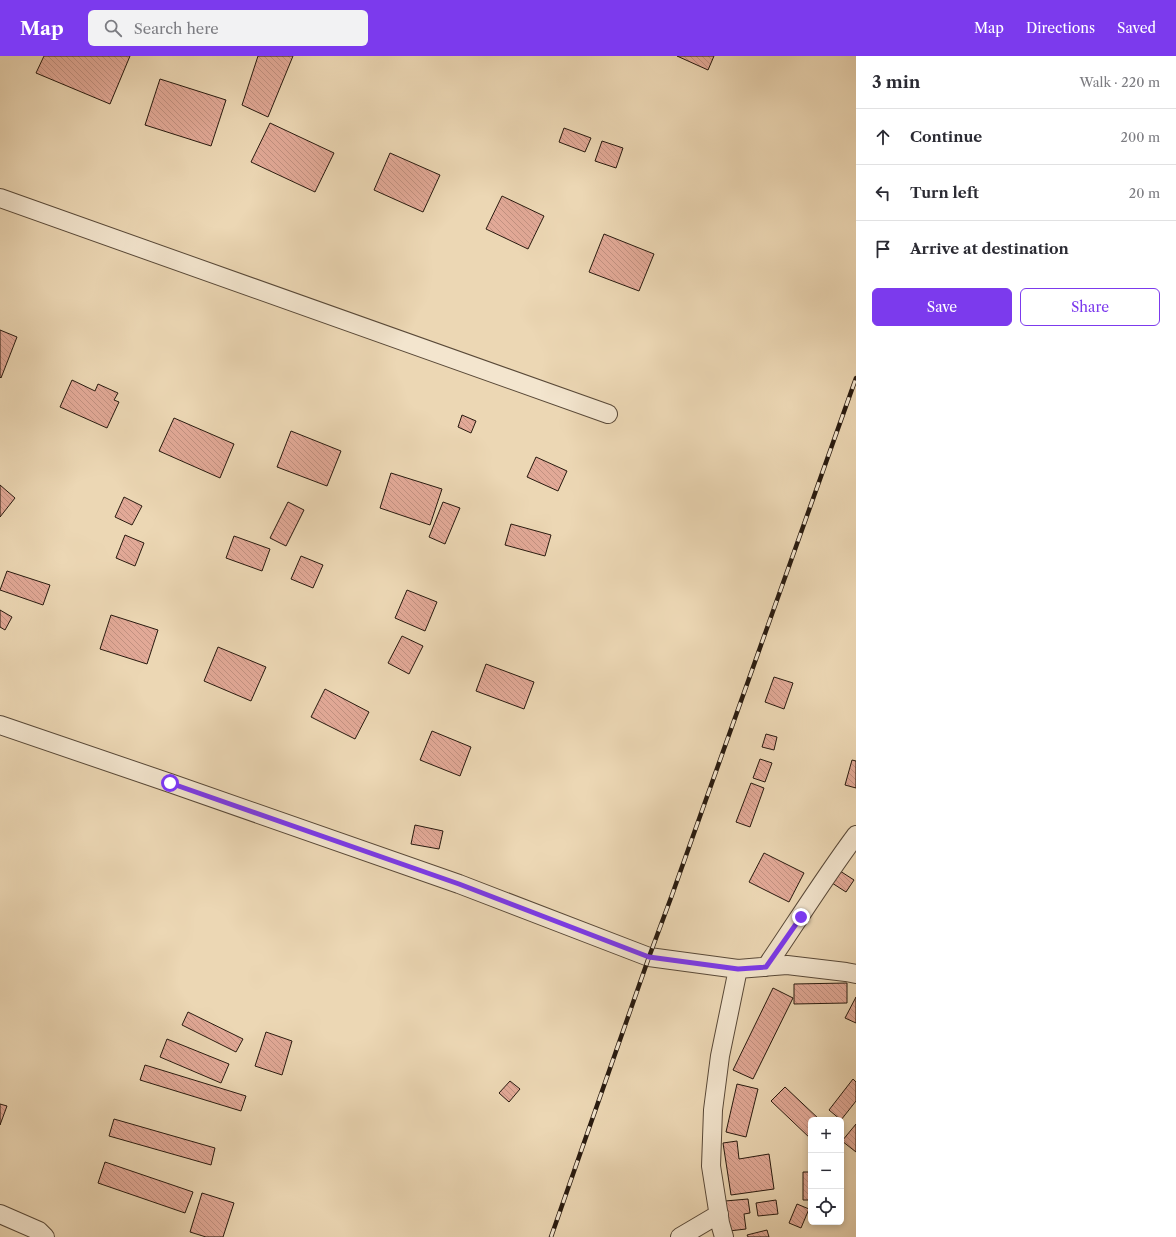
<!DOCTYPE html>
<html lang="en">
<head>
<meta charset="utf-8">
<style>
	body { margin:0; font-family:"Libre Caslon Text",serif; background:#f2f2f3; color:#2b2b33 }
	.controls { position:absolute; right:12px; bottom:12px; display:grid; overflow:hidden; border-radius:6px; box-shadow:0 2px 6px #0003 }
	.controls button { width:36px; height:36px; display:grid; place-items:center; padding:0; border:0; border-bottom:1px solid #e1e1e2; background:#fff; color:#2b2b33; font:20px sans-serif }
	.stop { position:absolute; width:12px; height:12px; margin:-9px; border:3px solid #7c3aed; border-radius:50%; background:#fff }
	.stop.end { background:#7c3aed; border-color:#fff; box-shadow:0 1px 4px #0008 }
	.list { margin:0; padding:0; list-style:none }
	h2 { display:flex; justify-content:space-between; align-items:center; height:52px; margin:0; padding:0 16px; font-size:17px }
	h2 small { font-size:13px; font-weight:400; color:#7c7c81 }
	.list li { display:grid; grid-template-columns:26px 1fr auto; gap:12px; align-items:center; box-sizing:border-box; height:56px; padding:0 16px; border-top:1px solid #e1e1e2 }
	.list b { display:block; font-size:15px; white-space:nowrap }
	.list em { font-size:13px; font-style:normal; color:#7c7c81 }
	.actions { display:flex; gap:8px; padding:12px 16px }
	.actions a { flex:1; padding:9px 0; border:1px solid #7c3aed; border-radius:6px; text-align:center; font-size:14px; color:#7c3aed }
	.actions .main { background:#7c3aed; color:#fff }
	.icon { flex:none; width:22px; height:22px; fill:none; stroke:currentColor; stroke-width:2; stroke-linecap:round; stroke-linejoin:round }
	.map { position:relative; flex:none; width:856px; height:1181px; overflow:hidden }
	header { display:flex; align-items:center; gap:24px; box-sizing:border-box; height:56px; padding:0 20px; background:#7c3aed; color:#fff }
	header strong { font-size:19px }
	nav { display:flex; gap:22px; margin-inline-start:auto; font-size:14px }
	.search { width:280px; height:36px; background:#f2f2f3; display:flex; align-items:center; gap:10px; box-sizing:border-box; padding:0 14px; border-radius:6px; color:#7c7c81; font-size:15px }
	main { display:flex }
	aside { flex:1; background:#fff }
	.map>svg:first-child { display:block }
	.building { fill:url(#building-back-hatch); stroke:#281a0f }
	.lines { fill:none; stroke-linecap:round; stroke-linejoin:round }
	.street-casing { stroke:#594938; stroke-width:20 }
	.street { stroke:#f3e5ce; stroke-width:18 }
	.rail-casing { stroke:#281a0f; stroke-width:4.5 }
	.rail { stroke:#f3e5ce; stroke-width:3; stroke-dasharray:9; stroke-linecap:butt }
	.route { stroke:#7c3aed; stroke-width:5 }
</style>
</head>
<body>
<header>
<strong>Map</strong>
<div class="search"><svg class="icon" aria-label="search" viewBox="0 0 24 24"><circle cx="10" cy="10" r="6"/><path d="M15 15l6 6"/></svg>Search here</div>
<nav><a>Map</a><a>Directions</a><a>Saved</a></nav>
</header>
<main>
<div class="map">
<svg width="856" height="1181" viewBox="0 0 856 1181">
	<defs>
		<pattern id="building-back-hatch" width="6" height="6" patternUnits="userSpaceOnUse"><rect width="6" height="6" fill="#e2a997"/><path d="M-1 5l2 2M0 0l6 6M5-1l2 2" fill="none" stroke="#c29181"/></pattern>
	</defs>
	<rect width="100%" height="100%" fill="#ecd7b4"/>
	<filter id="stains"><feTurbulence type="fractalNoise" baseFrequency=".005" numOctaves="4"/><feColorMatrix values="0 0 0 0 .2 0 0 0 0 .09 0 0 0 0 .02 0 0 0 .5 -.17"/></filter>
	<radialGradient id="worn" r=".72"><stop offset=".6" stop-color="#630" stop-opacity="0"/><stop offset="1" stop-color="#630" stop-opacity=".3"/></radialGradient>
	<path class="building" d="M44 0H130L110 48 36 17Z
		M258 0H293L268 61 242 49Z
		M677 0H714L708 14Z
		M160 23 226 44 211 90 145 69Z
		M270 67 334 97 315 136 251 106Z
		M564 72 591 82 585 96 559 86Z
		M602 85 623 92 616 112 595 105Z
		M390 97 440 119 423 156 374 134Z
		M502 140 544 160 528 193 486 173Z
		M604 178 654 198 639 235 589 216Z
		M0 274 17 281 1 322 0 321Z
		M72 324 95 335 98 328 118 337 114 344 119 346 107 372 60 351Z
		M462 359 476 365 471 377 458 371Z
		M174 362 234 388 220 422 159 395Z
		M291 375 341 395 327 430 277 411Z
		M536 401 567 415 558 435 527 421Z
		M391 417 442 433 430 469 380 452Z
		M0 429 15 442 0 461Z
		M124 441 142 450 132 469 115 461Z
		M288 446 304 454 286 490 270 482Z
		M443 446 460 452 445 488 429 481Z
		M511 468 551 479 545 500 505 489Z
		M125 479 144 487 135 510 116 502Z
		M234 480 270 493 262 515 226 502Z
		M301 500 323 509 313 532 291 523Z
		M7 515 50 529 43 549 0 534Z
		M407 534 437 546 425 575 395 562Z
		M0 554 12 561 5 574 0 571Z
		M111 559 158 574 147 608 100 593Z
		M402 580 423 590 409 618 388 607Z
		M218 591 266 611 251 645 204 625Z
		M486 608 534 626 524 653 476 635Z
		M774 621 793 627 784 653 765 646Z
		M325 633 369 656 355 683 311 661Z
		M432 675 471 691 460 720 420 704Z
		M766 678 777 681 774 694 762 691Z
		M760 703 772 707 765 726 753 722Z
		M852 704 856 705V732L845 729Z
		M751 727 764 732 750 771 736 766Z
		M415 769 443 775 439 793 411 788Z
		M764 797 804 817 789 846 749 826Z
		M840 815 854 824 846 836 832 827Z
		M847 927V947L794 948V928Z
		M773 932 793 942 753 1023 733 1014Z
		M856 941V967L845 962Z
		M188 956 243 983 236 996 182 969Z
		M266 976 292 985 282 1019 255 1010Z
		M167 983 229 1008 221 1027 160 1001Z
		M145 1009 246 1040 241 1055 140 1024Z
		M853 1023 856 1026V1045L841 1064 829 1054Z
		M510 1025 520 1033 509 1046 499 1037Z
		M737 1028 758 1033 746 1081 726 1076Z
		M785 1031 820 1064H811V1083L771 1045Z
		M0 1048 7 1050 0 1069Z
		M114 1063 215 1092 211 1109 109 1080Z
		M856 1068V1096L842 1085Z
		M737 1085 739 1103 769 1098 774 1133 731 1139 723 1087Z
		M105 1106 193 1136 185 1157 98 1127Z
		M803 1116H811V1144H803Z
		M202 1137 234 1147 223 1181H206L190 1176Z
		M748 1143 750 1157 744 1158 746 1173 729 1175 725 1145Z
		M776 1144 778 1158 758 1160 756 1147Z
		M797 1148 809 1153 801 1172 789 1167Z
		M767 1174 769 1181H748L747 1179Z"/>
	<g class="lines">
		<g class="street-casing">
			<path id="street" d="M0 142 608 358
				M0 669 170 727 459 828 649 901 738 913 787 909 846 916 856 918
				M766 911C796 867 824 822 856 779
				M0 1158 39 1175 45 1181
				M680 1181 719 1158
				M724 1181 720 1167 711 1110 713 1054 720 1000 738 913"/>
		</g>
		<use href="#street" class="street"/>
		<g class="rail-casing">
			<path id="rail" d="M551 1181 649 901 672 839 856 322"/>
		</g>
		<use href="#rail" class="rail"/>
	</g>
	<g class="lines">
		<path class="route" d="M170 727 459 828 649 901 738 913 766 911 801 861"/>
	</g>
	<rect width="100%" height="100%" filter="url(#stains)"/>
	<rect width="100%" height="100%" fill="url(#worn)"/>
</svg>
<div class="controls">
<button>+</button>
<button>−</button>
<button><svg class="icon" aria-label="locate" viewBox="0 0 24 24"><circle cx="12" cy="12" r="6"/><path d="M12 2v4M12 18v4M2 12h4M18 12h4"/></svg></button>
</div>
<div class="stop" style="left:170px;top:727px"></div>
<div class="stop end" style="left:801px;top:861px"></div>
</div>
<aside>
<h2>3 min<small>Walk · 220 m</small></h2>
<ul class="list">
<li><svg class="icon" aria-label="ahead" viewBox="0 0 24 24"><path d="M12 20V5M6 11l6-6 6 6"/></svg><div><b>Continue</b></div><em>200 m</em></li>
<li><svg class="icon" aria-label="left" viewBox="0 0 24 24"><path d="M17 20v-9H6M10 6l-5 5 5 5"/></svg><div><b>Turn left</b></div><em>20 m</em></li>
<li><svg class="icon" aria-label="arrive" viewBox="0 0 24 24"><path d="M6 21V4h12l-3 4 3 4H6"/></svg><div><b>Arrive at destination</b></div></li>
</ul>
<div class="actions"><a class="main">Save</a><a>Share</a></div>
</aside>
</main>
</body>
</html>
